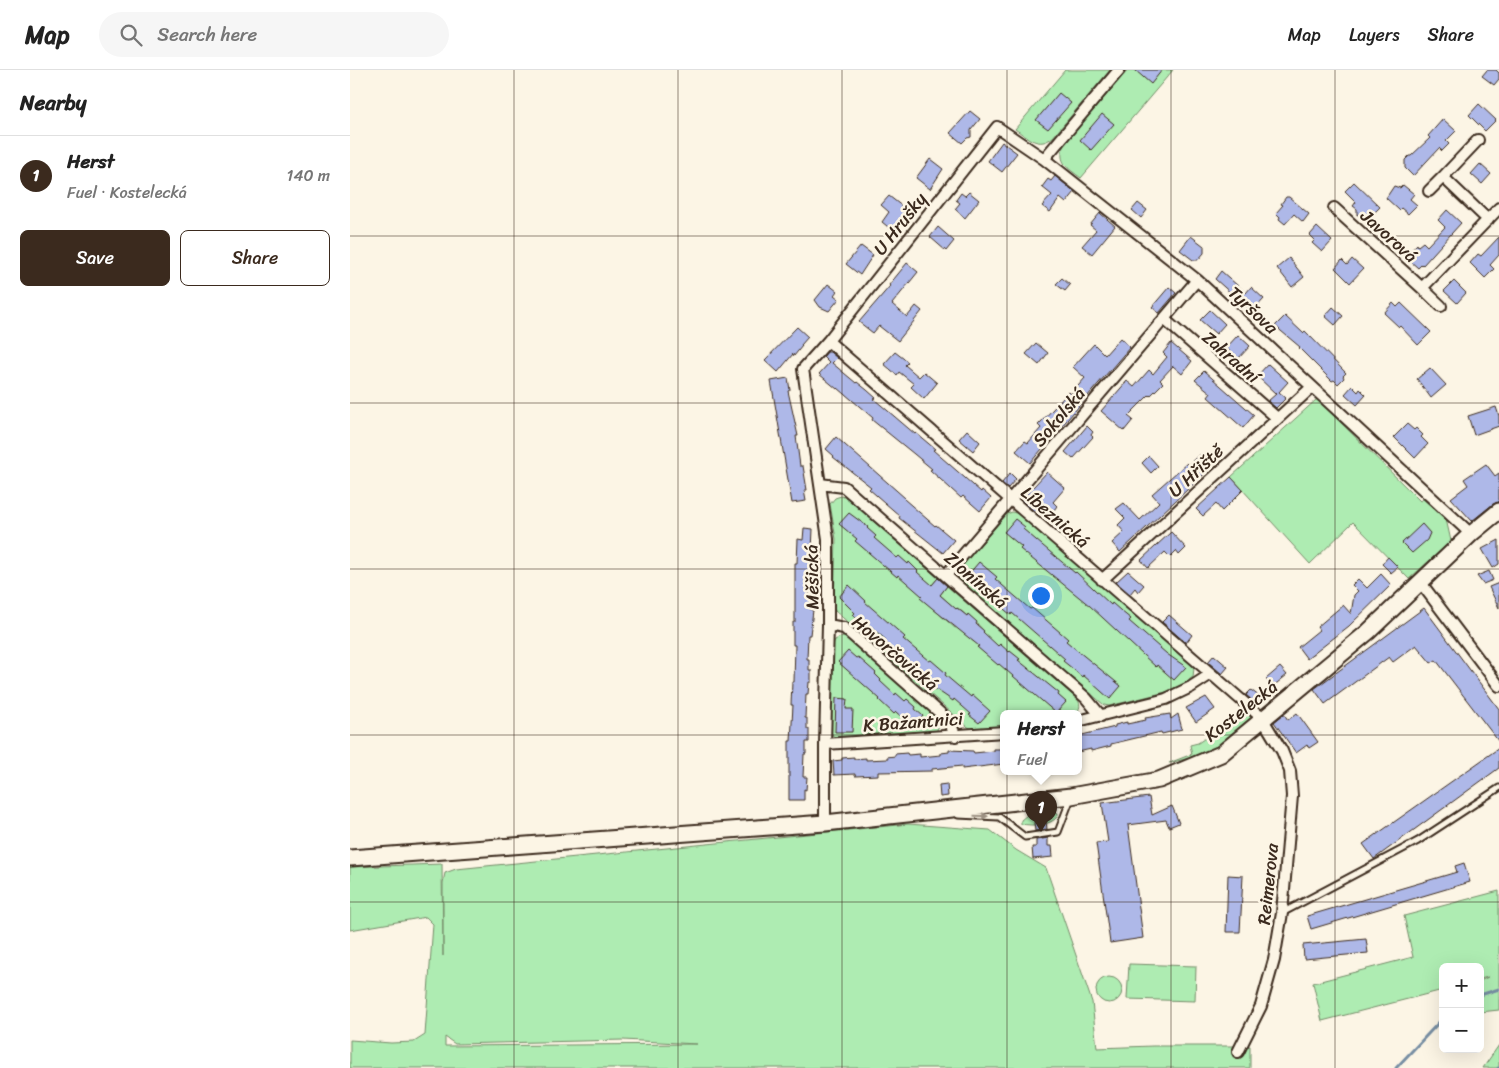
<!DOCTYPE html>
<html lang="en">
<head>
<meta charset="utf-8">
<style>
	body { margin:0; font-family:Sriracha,sans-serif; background:#f6f6f6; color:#222 }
	.controls { position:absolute; right:15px; bottom:15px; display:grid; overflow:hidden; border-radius:8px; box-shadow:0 5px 20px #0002 }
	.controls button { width:45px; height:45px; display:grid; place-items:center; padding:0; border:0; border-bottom:1px solid #e0e0e0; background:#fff; color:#222; font:25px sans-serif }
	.you { position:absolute; left:690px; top:525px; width:18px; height:18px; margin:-12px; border:4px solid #fff; border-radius:50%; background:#1a73e8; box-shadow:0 0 0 8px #1a73e833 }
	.badge { display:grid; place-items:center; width:32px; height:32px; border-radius:50%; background:#3b2a1e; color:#fff; font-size:16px; font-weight:700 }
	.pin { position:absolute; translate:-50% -41px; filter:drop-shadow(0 1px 2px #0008) }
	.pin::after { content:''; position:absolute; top:26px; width:18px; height:15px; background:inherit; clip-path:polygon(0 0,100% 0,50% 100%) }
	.popup { position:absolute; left:650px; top:640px; width:82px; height:65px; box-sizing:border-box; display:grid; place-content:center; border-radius:8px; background:#fff; filter:drop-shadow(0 1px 4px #0005); font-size:16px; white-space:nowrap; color:#767676 }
	.popup b { font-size:19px; color:#222 }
	.popup::after { content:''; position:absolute; left:50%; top:100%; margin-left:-10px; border:10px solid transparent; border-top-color:#fff }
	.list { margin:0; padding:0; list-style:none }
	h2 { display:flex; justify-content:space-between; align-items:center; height:65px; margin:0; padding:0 20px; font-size:21px }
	h2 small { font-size:16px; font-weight:400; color:#767676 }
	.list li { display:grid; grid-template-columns:32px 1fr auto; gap:15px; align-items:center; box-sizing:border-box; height:80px; padding:0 20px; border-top:1px solid #e0e0e0 }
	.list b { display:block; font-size:19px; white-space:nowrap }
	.list p { margin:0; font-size:16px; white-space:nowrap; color:#767676 }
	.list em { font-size:16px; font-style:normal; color:#767676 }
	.actions { display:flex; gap:10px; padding:15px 20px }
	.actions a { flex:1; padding:11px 0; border:1px solid #3b2a1e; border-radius:8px; text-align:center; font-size:18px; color:#3b2a1e }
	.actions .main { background:#3b2a1e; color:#fff }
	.icon { flex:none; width:28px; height:28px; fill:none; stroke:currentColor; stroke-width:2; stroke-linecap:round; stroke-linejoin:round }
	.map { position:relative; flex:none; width:1149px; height:998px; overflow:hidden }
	header { display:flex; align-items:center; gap:30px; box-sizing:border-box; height:70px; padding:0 25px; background:#fff; border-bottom:1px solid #e0e0e0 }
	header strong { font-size:24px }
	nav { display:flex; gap:28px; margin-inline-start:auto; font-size:18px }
	.search { width:350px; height:45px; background:#f6f6f6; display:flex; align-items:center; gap:12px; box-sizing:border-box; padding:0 18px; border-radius:28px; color:#767676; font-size:19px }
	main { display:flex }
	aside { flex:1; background:#fff }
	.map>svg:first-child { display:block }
	.green { fill:#aeecb2; stroke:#748b68; fill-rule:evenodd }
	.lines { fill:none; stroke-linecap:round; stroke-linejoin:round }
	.stream { stroke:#778ea3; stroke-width:3 }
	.building { fill:#aeb8e8; stroke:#3b2a1e }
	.service-casing { stroke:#3b2a1e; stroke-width:9 }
	.minor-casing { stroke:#3b2a1e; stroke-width:14 }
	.secondary-casing { stroke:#3b2a1e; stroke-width:19 }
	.service { stroke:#fcf5e5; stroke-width:5 }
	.minor { stroke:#fcf5e5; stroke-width:10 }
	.secondary { stroke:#fcf5e5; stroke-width:15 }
	.oneway { fill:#9c9082 }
	.grid { fill:none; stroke:#3b2a1e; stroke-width:1; stroke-opacity:0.55 }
	.labels { text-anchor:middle; stroke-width:5; stroke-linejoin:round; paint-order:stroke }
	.street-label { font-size:18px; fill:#3b2a1e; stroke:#fcf5e5 }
</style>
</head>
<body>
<header>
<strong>Map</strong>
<div class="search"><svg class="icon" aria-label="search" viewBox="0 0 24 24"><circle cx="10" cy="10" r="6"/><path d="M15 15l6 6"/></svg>Search here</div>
<nav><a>Map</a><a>Layers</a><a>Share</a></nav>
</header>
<main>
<aside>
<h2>Nearby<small></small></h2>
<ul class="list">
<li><span class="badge">1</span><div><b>Herst</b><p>Fuel · Kostelecká</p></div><em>140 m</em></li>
</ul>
<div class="actions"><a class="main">Save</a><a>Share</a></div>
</aside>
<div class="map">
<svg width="1149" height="998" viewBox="0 0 1149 998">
	<rect width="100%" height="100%" fill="#fcf5e5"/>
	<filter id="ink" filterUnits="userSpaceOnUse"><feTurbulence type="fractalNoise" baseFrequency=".02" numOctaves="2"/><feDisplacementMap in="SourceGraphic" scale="10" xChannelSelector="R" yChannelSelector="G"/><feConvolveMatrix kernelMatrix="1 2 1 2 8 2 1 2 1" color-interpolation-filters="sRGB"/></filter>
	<g filter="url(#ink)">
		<path class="green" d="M715 0H760L703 67C689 79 678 68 665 59Z
			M778 0H823L731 108C718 98 707 93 714 74Z
			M967 329 1070 431 1073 429 1096 449 1101 471 1059 509 1003 452 960 494 881 407Z
			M491 426 497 428 588 508 571 528 605 558 607 557 624 572 634 561 618 544 617 546 608 538 606 539 590 525 597 516 728 630C731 635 730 639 726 643H654L653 657 623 659 618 657 485 541 484 535 486 469 480 434 485 428Z
			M662 442 670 444 841 593 844 598 843 607 824 620 759 636 754 635 610 510 608 504 610 498 657 444Z
			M490 567 497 568 588 647 590 653 587 660 584 662 489 669 483 666 480 659 483 574 485 570Z
			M895 641 905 649 856 684 819 693 842 684 840 675 848 673Z
			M702 741 708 743V746C701 756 683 756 671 754V750L677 745Z
			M558 754 640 760 666 780 696 798 742 932 747 978 803 976H900V998H0V970L41 973 64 972 75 965 83 854 76 847 0 860V797L92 794 93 886V813L95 803 106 799ZM95 967 105 974 273 970 347 974 95 976Z
			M1149 821V940L1130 942V911L1138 907 1130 909V897H1093V920L972 951 963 913 1063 887 1054 846Z
			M779 894 846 896 845 931 777 929Z
			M746 920a13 13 0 1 1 26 0a13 13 0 1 1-26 0Z
			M1149 975V998H1133Z"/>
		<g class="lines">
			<path class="stream" d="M1130 925 1149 919
				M1046 998 1093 948
				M1148 998H1149"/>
		</g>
		<path class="building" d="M785 0H812L801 14Z
			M1137 0H1146L1149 3V9L1144 15 1132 6Z
			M709 23 721 33 698 59 686 50Z
			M1129 34 1146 50 1135 61 1119 45Z
			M620 41 630 49 621 60V67L617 68 612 73 600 63Z
			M752 44 764 54 741 80 730 70Z
			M1093 49 1106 61 1096 71 1099 74 1092 81 1089 78 1063 106 1055 98V90L1059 86H1061L1080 68 1078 66Z
			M652 72 667 83 652 102 638 91Z
			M580 89 593 99 580 119 566 108Z
			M1130 94 1141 104 1132 114 1121 104Z
			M705 106 725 122 716 133 710 128 700 142 692 136 702 125 692 117 698 109 701 111Z
			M1004 112 1030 137 1021 146 1019 143 1015 147 1012 144 1007 145V139L1003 136 1006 132 995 121Z
			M1053 115 1064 124 1060 129 1067 135 1058 144 1051 138 1049 140 1036 128 1044 116 1050 118Z
			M619 122 629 130 615 148 605 139 610 133 606 130 611 123 615 126Z
			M539 126 558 141 543 161 532 152 539 142 531 135Z
			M936 127H939L959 144 953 152 944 144 935 154 929 149 930 147 926 143 933 135 931 134Z
			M788 133 797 140 791 148 782 140Z
			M1097 140 1111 153 1073 195 1072 194 1068 198 1059 190 1063 185 1060 182 1067 174 1068 176 1073 172 1077 176 1095 157 1088 150Z
			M750 143 765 156 742 184 732 176 746 160 740 155Z
			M588 157 604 171 596 181 580 167Z
			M967 157 982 171 972 182 962 173 965 170 960 165Z
			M841 166 854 176V183L848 190H843L830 180Z
			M1149 167V185L1140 195 1144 199 1135 208 1120 193 1128 184 1131 186Z
			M511 176 523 185 510 205 496 194Z
			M939 188 954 207 942 217 927 198Z
			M1002 189 1013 199 1000 213 985 198 992 190 997 195Z
			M557 193 568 202 542 234 557 247 566 236 572 241 548 271 529 256 523 263 509 252 540 216 539 215Z
			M871 201 896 223 901 217 914 229 902 242 865 209Z
			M712 208 720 215 715 221 706 214Z
			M1104 211 1116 223 1107 233 1094 221Z
			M478 214 487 221 484 225 489 229 479 241 470 237 465 230Z
			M819 217 826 223 809 243 802 237Z
			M1043 233 1047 237 1051 233 1081 262 1068 275 1050 256 1049 257 1034 243Z
			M983 237 993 246 985 255 975 246Z
			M860 240 875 254 866 264 850 250Z
			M935 246 953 263 955 261 996 303 993 306 994 308 988 314 984 310 982 311 949 278 950 277 925 256Z
			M447 257 458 267 451 275 452 276 444 286 443 284 428 302 415 290Z
			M888 265 900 276 888 289 876 278Z
			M770 268 780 277 680 393 666 381 675 371 678 373 691 358 688 355 691 352 714 327 719 322 721 324 735 308 723 297 744 274 755 285Z
			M686 273 698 283 689 295 676 284Z
			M821 273 842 291 832 304 823 296 810 310 813 313 800 326 799 325 778 346 783 350 774 361 751 341 777 311 784 317 799 300 803 304 817 287 813 283Z
			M477 282H480L487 288 482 293 506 313 507 312 517 320 526 328 524 329 565 364 566 363 585 379 583 380 631 422 632 420 641 428 630 441 613 426 611 428 580 400 582 399 564 384 522 350 523 348 488 318 487 319 469 304 479 293 473 287Z
			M545 282 558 292 555 295 569 307 574 302 587 313 574 329 561 317 564 314 549 302 547 305 534 294Z
			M918 294 938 312 929 322 936 328 926 338 918 331 926 324 907 306Z
			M1080 298 1096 315 1081 328 1067 309Z
			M854 301 904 345 893 358 858 327 861 323 845 310Z
			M438 308 440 320 438 321 448 366H446L450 396H453L457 420H454L456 431 442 433 421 311Z
			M1002 316 1008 322 1010 319 1016 325 1007 335 995 324Z
			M1146 337 1149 346V356L1124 365 1118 346Z
			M1057 354 1064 360 1066 358 1073 365 1071 367 1078 374 1065 388 1044 367Z
			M737 356 743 362 741 365 743 367 723 389 715 382Z
			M617 360 630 372 623 381 609 369Z
			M486 367 555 428 554 429 585 456 586 455 604 470 593 483 549 448 550 446 519 419 521 417 483 387 484 386 476 379Z
			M851 384 864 395 770 482 762 473 774 462 768 455 775 448 766 439 774 433 790 450 809 432 802 424 837 393 839 395Z
			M799 386 808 396 801 403 792 393Z
			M1136 394 1145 406 1149 403V432L1143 434 1122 451 1101 428 1118 415 1114 409Z
			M697 402 715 418 703 432 707 436 698 448 686 439 684 441 671 430Z
			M660 403 666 409 658 418 652 413Z
			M881 407 893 420 872 441 866 434 853 446 846 439Z
			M499 443 518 457 517 458 526 466 524 468 547 488 549 486 558 494 559 492 568 501 567 502 582 515 588 508 597 516 590 525 606 539 607 538 617 546 618 544 627 552 626 554 634 561 633 562 648 576 650 574 659 582 660 581 670 589 668 590 709 623 708 625 716 632 706 643 649 594 648 595 627 577 629 576 588 543 570 528 572 526 548 505 547 507 505 471 507 469 489 454Z
			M665 449 675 457 673 459 725 503 726 502 761 535 762 533 771 541 781 549 779 551 817 584 836 597 824 610 807 595 806 597 740 536 670 479 672 477 654 462Z
			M1072 454 1080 463 1077 470 1062 483 1052 473Z
			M454 458 463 459 462 481H464V493H462V505H460L459 529H461V540H463L460 565H458L457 589H459V600H461V612H459L458 624H456L455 648H457V659H459V672H456V684H454L453 707H457L456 720 454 719V730H439V671H441L443 635H441L442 612H444L445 575H443V552H445V493H447L448 469 453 470Z
			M821 462 836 478 829 485 826 481 820 487 815 482 798 498 791 490Z
			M1149 470V494L1143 498 1132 479Z
			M1038 487 1048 497 1041 503 1032 494Z
			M629 492 647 507 645 509 680 539 682 538 718 569 716 571 734 586 771 616 760 629 733 605 732 607 723 599 713 591 715 589 662 543 661 545 642 529 644 527 618 505Z
			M778 501 794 515 788 522 785 518 780 524 766 512Z
			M1139 501 1143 510 1133 514 1127 506Z
			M1031 504 1041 515 999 556 957 589 948 577 969 560 967 557 993 535 1001 544 1004 525 1008 521 1002 515 1008 509 1017 518Z
			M1149 513V538L1139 517Z
			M499 515 516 531 515 532 555 567 553 569 579 591 581 590 596 603 595 605 621 627 622 625 640 641 629 653 619 645 621 644 604 629 603 631 584 618 585 616 576 608 577 606 562 593 561 595 553 588 551 589 542 581 543 580 534 572 536 570 521 557 514 552 513 554 503 545 505 543 489 527Z
			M1074 538 1149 639V672L1086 590 1081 593 1066 575 1043 592 1039 587 975 634 964 619Z
			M819 545 842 565 836 573 812 552Z
			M498 581 506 588 508 587 526 603 525 604 531 610 530 611 545 625 546 623 555 631 557 629 566 637 565 639 573 646 563 657 546 642 544 644 529 630 530 629 488 592Z
			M864 585 878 597 872 604 858 592Z
			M930 597 937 605 922 617 916 609Z
			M901 620 910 627 904 632 896 625Z
			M856 627 865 639 846 652 836 638Z
			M486 628 497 629 496 639H503L502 662H485Z
			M947 643 968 672 959 678 957 675 946 683 924 652 934 644 938 650Z
			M820 644 821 649 828 644 832 659 812 664 811 662 761 674V676L741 681V679L728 682V666L765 657V655L777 652V654L796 650 795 648Z
			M1149 678V698L1024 789 1013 774Z
			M644 679H654V694L612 699V696L582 699V701L528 702V705L505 706V704L484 705 483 691 492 690V688L504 687V689L516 688V690L537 689V687L545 686V684L557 683 558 685 570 684V687L591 685V683L599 682V680L623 681 624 683 644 681Z
			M597 714 598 726 590 727 589 715Z
			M799 727 802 745 822 736 829 753 819 757 816 750 778 755 793 868 760 873 746 773 758 772 752 733Z
			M696 751 697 759 685 761 684 752Z
			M698 768V776H702L703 787 683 789 682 777H686V770Z
			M1114 793 1120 812 961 859 957 846 1107 802 1105 796Z
			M878 805 893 806 890 862H876Z
			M1016 869 1018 883 954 889 953 875Z"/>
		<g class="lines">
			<g class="service-casing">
				<path id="service" d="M608 745 649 747 675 767 708 762 721 728
					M932 843 1068 771 1149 718"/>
			</g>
			<g class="minor-casing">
				<path id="minor" d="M1128 70 1093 107 1138 150
					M694 89 769 0
					M1079 121 1093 107
					M984 138 1072 218 1149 138
					M1072 218 1091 236
					M814 249 927 348
					M478 271 912 648 932 681 940 701 942 726 932 843 924 890 911 936 888 982
					M470 414 494 417 736 628 751 646
					M596 505 847 210
					M752 510 962 317
					M1071 513 1149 616
					M478 555 494 558 598 650 606 666
					M728 651 816 629 841 617 861 604
					M475 674 654 662
					M475 753V674L478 555V469L453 299 478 271 647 57 694 89 847 210 1121 464"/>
			</g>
			<g class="secondary-casing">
				<path id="secondary" d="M0 788 475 753 721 726 809 710 871 684 1018 562 1121 464 1149 441"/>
			</g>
			<use href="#service" class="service"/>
			<use href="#minor" class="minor"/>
			<use href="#secondary" class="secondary"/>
		</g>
		<defs><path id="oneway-solid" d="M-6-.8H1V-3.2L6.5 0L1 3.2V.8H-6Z" transform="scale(1.25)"/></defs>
		<use class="oneway" href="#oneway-solid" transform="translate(631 746) rotate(2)"/>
	</g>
	<path class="grid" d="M164 0V998M328 0V998M492 0V998M657 0V998M821 0V998M985 0V998M0 166H1149M0 333H1149M0 499H1149M0 665H1149M0 832H1149"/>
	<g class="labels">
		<g class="street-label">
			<text transform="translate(550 154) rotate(-52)" y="6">U Hrušky</text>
			<text transform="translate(1039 166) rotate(42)" y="6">Javorová</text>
			<text transform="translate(903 240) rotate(43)" y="6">Tyršova</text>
			<text transform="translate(881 287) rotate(41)" y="6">Zahradní</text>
			<text transform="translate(709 347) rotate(-50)" y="6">Sokolská</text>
			<text transform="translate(846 401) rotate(-43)" y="6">U Hřiště</text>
			<text transform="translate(705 447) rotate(41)" y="6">Líbeznická</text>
			<text transform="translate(462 507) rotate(-91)" y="6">Měšická</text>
			<text transform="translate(626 510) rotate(41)" y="6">Zlonínská</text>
			<text transform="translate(545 583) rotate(40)" y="6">Hovorčovická</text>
			<text transform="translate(891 641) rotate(-38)" y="6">Kostelecká</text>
			<text transform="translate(563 652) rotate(-4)" y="6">K Bažantnici</text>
			<text transform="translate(918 814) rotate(-84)" y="6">Reimerova</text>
		</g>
	</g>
</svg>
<div class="controls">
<button>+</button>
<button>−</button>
</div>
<div class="you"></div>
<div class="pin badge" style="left:691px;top:762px">1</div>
<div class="popup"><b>Herst</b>Fuel</div>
</div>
</main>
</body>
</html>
